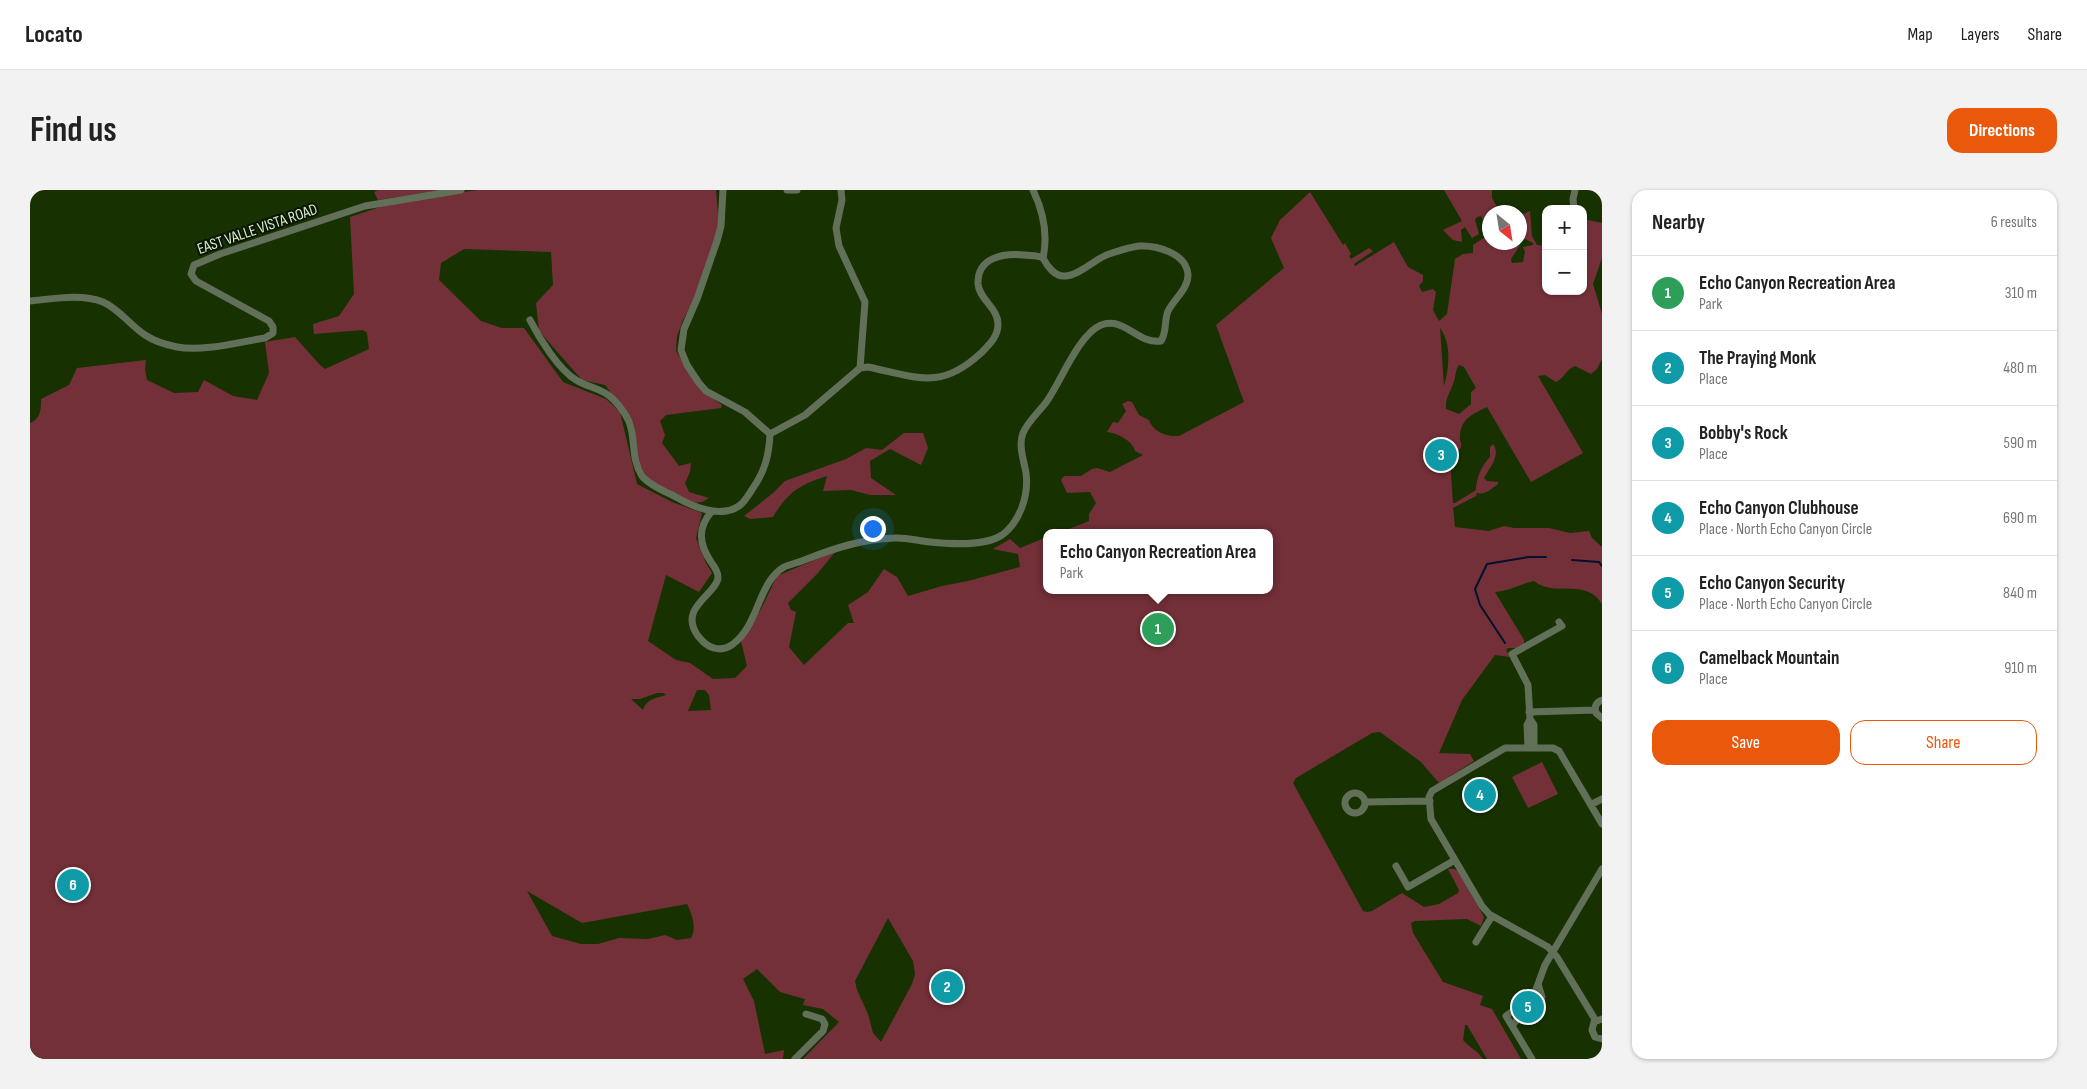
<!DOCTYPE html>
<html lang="en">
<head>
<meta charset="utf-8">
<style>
	body { margin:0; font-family:"Sofia Sans Condensed",sans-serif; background:#f2f2f2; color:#222 }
	.controls { position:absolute; right:15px; top:15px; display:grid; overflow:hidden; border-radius:10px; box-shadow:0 1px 4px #0004 }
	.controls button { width:45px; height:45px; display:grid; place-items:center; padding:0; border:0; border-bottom:1px solid #e0e0e0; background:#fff; color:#222; font:25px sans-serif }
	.compass { position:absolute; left:1452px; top:15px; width:45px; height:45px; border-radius:50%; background:#fff; box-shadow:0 1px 4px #0004; rotate:150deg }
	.you { position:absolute; left:842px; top:338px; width:18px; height:18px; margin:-12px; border:4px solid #fff; border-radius:50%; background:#1a73e8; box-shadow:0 0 0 8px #1a73e833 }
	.badge { display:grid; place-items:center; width:32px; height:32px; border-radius:50%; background:#ea580c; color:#fff; font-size:16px; font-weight:700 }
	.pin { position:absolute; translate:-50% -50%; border:2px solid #fff; box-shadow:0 1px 5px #0006 }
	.popup { position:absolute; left:1013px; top:339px; width:230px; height:65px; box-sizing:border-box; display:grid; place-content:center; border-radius:10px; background:#fff; filter:drop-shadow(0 1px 4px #0005); font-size:16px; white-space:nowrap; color:#767676 }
	.popup b { font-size:19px; color:#222 }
	.popup::after { content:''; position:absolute; left:50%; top:100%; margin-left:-10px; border:10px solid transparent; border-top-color:#fff }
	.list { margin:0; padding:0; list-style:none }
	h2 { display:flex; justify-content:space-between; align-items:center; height:65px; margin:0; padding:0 20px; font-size:21px }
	h2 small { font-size:16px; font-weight:400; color:#767676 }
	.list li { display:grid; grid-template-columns:32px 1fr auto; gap:15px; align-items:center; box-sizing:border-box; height:75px; padding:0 20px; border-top:1px solid #e0e0e0 }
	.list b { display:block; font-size:19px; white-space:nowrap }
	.list p { margin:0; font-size:16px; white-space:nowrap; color:#767676 }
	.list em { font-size:16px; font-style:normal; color:#767676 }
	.actions { display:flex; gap:10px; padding:15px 20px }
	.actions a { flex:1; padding:11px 0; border:1px solid #ea580c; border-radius:15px; text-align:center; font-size:18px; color:#ea580c }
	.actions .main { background:#ea580c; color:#fff }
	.map { position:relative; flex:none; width:1572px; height:869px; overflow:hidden; border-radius:15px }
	header { display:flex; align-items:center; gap:30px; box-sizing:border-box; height:70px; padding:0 25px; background:#fff; border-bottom:1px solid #e0e0e0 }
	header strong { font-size:24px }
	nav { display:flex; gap:28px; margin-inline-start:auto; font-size:18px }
	.intro { display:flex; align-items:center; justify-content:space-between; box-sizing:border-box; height:120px; padding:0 30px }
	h1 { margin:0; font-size:35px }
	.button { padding:12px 22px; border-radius:15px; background:#ea580c; color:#fff; font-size:18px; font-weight:700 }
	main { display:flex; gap:30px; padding:0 30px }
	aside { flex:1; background:#fff; border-radius:15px; box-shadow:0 1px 4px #0004 }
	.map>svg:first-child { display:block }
	.green { fill:#733039; fill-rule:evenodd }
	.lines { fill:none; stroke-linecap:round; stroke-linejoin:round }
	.stream { stroke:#00122e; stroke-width:2 }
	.street { stroke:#62705a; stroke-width:7 }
	.labels { text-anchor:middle; stroke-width:4; stroke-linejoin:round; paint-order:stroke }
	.street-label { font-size:16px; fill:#d8eace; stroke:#0a1603 }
</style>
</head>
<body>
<header>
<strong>Locato</strong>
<nav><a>Map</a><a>Layers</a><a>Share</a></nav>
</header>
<div class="intro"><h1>Find us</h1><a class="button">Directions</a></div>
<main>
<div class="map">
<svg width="1572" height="869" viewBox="0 0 1572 869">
	<rect width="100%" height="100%" fill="#173200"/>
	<path class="green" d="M348 0H412L348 10 344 2Z
		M447 0H686L689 36 663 113 653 130 647 146 646 161 669 198 692 215 691 218 636 225 630 231 635 245 632 253 649 276 661 273 660 282 655 293 659 302 679 308 672 312 660 313 617 288 608 271 604 234 575 195 552 190 509 141 506 113 523 95 521 62 434 59 411 73 409 90 451 131 472 138H494L533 192 576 209 590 222 607 294 642 312 672 323 666 348 676 373 682 383 669 402 636 385 618 451 646 470 660 473 683 489 705 488 717 476 711 451 730 421 747 386 806 361 788 383 758 413 761 420 766 422 759 457 774 475 818 433H824L818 415 838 402 854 379 867 387 878 406 912 396 938 391 990 377 988 364 963 359 980 349 990 358 1017 347V400H1239V343H1029L1059 331V324L1066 313 1060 302 1037 303 1031 290 1034 286H1051L1062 279 1067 278 1080 282 1113 265 1105 261C1103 251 1087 243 1077 242L1083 232 1088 233 1096 221 1092 214 1098 211 1102 212 1109 225 1119 230C1123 242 1137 247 1149 246L1214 212 1186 135 1254 78 1241 48 1250 30 1280 2 1313 55 1315 53 1321 64 1319 66 1321 69 1339 58 1343 61 1324 74 1325 76 1364 52 1378 77 1393 85V91L1389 96 1392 102 1403 99 1406 102 1403 120 1409 131 1417 124 1425 69 1433 64 1443 63V55L1455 47 1458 39H1459L1460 52H1490V25L1500 21 1502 46 1507 55 1516 56V101H1553V29L1572 33V68L1563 94 1572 124V169L1567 179 1561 184 1545 176C1535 180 1534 189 1526 192L1515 185 1508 186 1553 263 1501 292 1457 217C1443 224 1431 228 1430 246 1429 250 1432 253 1431 258L1423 264 1420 270 1423 313H1425L1446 300C1446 288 1452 275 1460 267V257L1463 254C1471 265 1460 277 1454 288L1457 291 1468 292V294C1461 299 1456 305 1447 303L1446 306 1423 318 1425 337 1459 341 1474 336 1484 338H1519L1540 343 1559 341 1562 348 1572 357V414C1556 387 1524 408 1504 391 1490 394 1479 401 1465 402L1494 450V455L1489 458H1478L1476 460 1480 467 1465 465 1432 510 1409 563 1440 564 1444 571 1409 593 1391 572 1350 542 1342 543 1266 588 1263 593 1333 721 1337 722 1342 721 1372 703 1394 717 1409 714 1428 703 1429 700 1418 679H1424L1428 681 1454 727 1451 736 1437 729 1385 731 1381 733 1383 743 1413 792 1453 806 1450 815 1462 819 1491 869H1457L1437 835H1435L1433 850C1439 857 1448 861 1453 869H773L809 832 793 819 773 815 775 809 750 802 727 779 713 789 724 811 735 864 754 860 753 869H0V233C11 229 11 219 11 209L39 195 47 178 116 170 115 180 117 190 144 203 168 202 174 190 203 206 227 210 239 183 235 152 265 147 290 175 295 179 339 159 337 143 333 140 284 144 283 134 309 126 324 104 320 27 350 17 392 8ZM1495 49 1503 53V55L1493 57 1495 62 1493 72 1482 73 1481 69 1490 55 1489 53ZM1410 138C1422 154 1419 178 1414 196ZM1429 175 1434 177 1446 198 1441 202V214L1429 224 1416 219C1415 207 1421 202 1424 191 1426 185 1425 181 1429 175ZM667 500H675L679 505 681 520 658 521ZM627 503H634L636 505C627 508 617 508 613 520L601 509H610ZM497 701 552 733 657 714C662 724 667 738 661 748L647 750 635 745 618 749 589 748 568 754H551L522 746ZM858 728 883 771 885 784 882 794 851 852 843 843 838 824 827 800 825 791Z
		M1414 0H1462V8L1470 22H1460L1459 34 1453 31 1451 26 1447 27 1445 30 1449 44 1442 48 1435 37 1431 40 1432 52 1423 50 1413 40 1432 31Z
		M874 243H893L898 258 891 275 860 259 840 271 841 288 866 305H840L821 300 793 301 797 286C769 295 758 302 743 327L720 329 714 326 743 303 755 291 816 269 836 258 852 260Z
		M1512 572 1528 604 1498 618 1482 587Z"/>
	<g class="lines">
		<path class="stream" d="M1542 370 1569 372 1572 376
			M1475 453 1450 415 1445 399 1457 374 1499 367H1516"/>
		<path class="street" d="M757 0H767
			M811 0 812 10 806 38 809 56 835 112 830 178
			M1003 0C1013 21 1018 45 1013 68
			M1544 19 1543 9 1545 0
			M0 111C22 109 51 103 73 112 89 119 100 135 115 145 124 151 137 155 147 157 173 162 209 152 235 148L243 143V137L239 131 166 91 161 84 164 75 190 64 335 16 431 0
			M500 130C509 148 529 180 546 190 559 198 572 198 583 209 590 216 599 228 601 238 605 254 602 271 612 286 619 295 634 301 644 306 661 316 690 329 709 316 715 312 719 304 723 298 735 281 739 265 740 244L715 222 676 201 669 193 657 175 651 160 654 139 667 109 687 51 691 36 693 0
			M740 244 775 225 830 178 838 177C887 187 910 201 951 163 959 155 968 147 968 134 968 118 949 109 948 94 947 67 974 63 994 65 1001 66 1007 65 1013 68
			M682 321C667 338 669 354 681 372 684 376 688 381 688 387 688 404 647 417 668 446 672 451 678 457 684 458 691 460 698 458 703 454 729 435 728 392 754 377 761 374 770 372 777 369 805 358 833 349 864 348 876 347 888 351 900 352 919 354 956 356 972 345 990 332 999 305 996 283 994 271 988 255 993 243 998 231 1010 221 1017 211 1031 191 1049 144 1071 135 1095 126 1108 155 1131 151 1137 142 1134 131 1138 121 1144 109 1158 99 1158 85 1157 63 1126 55 1109 56 1100 57 1088 61 1079 64 1066 68 1049 86 1035 86 1025 87 1017 76 1013 68
			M1572 510C1566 512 1564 517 1566 523L1572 528
			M1499 522 1565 520
			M1500 529 1504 535V557
			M1498 557 1497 535 1500 529 1498 495 1482 464 1532 436 1529 432
			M1315 613a10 10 0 1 1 20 0a10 10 0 1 1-20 0Z
			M1335 612 1400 611
			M1562 614 1572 609
			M1366 676 1378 697 1425 670
			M1446 752 1462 726
			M1572 829 1564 832 1562 840 1565 847 1572 849
			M1566 831 1527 767 1518 757 1459 724 1452 716 1401 629 1399 607 1402 601 1475 558H1523L1529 561 1572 634
			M1482 835 1489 828 1510 815 1512 807 1508 794
			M765 869 793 841 795 834 792 829 776 824
			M1502 869 1476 826 1504 805 1515 775 1572 679"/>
	</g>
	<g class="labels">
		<g class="street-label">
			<text transform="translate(227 38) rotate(-19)" y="6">EAST VALLE VISTA ROAD</text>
		</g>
	</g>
</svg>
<div class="controls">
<button>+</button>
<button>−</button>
</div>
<svg class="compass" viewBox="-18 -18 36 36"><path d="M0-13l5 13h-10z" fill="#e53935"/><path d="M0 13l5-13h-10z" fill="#767676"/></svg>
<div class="you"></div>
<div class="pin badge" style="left:1128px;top:439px;background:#2e9e5b">1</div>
<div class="popup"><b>Echo Canyon Recreation Area</b>Park</div>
<div class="pin badge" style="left:917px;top:797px;background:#0f9aa8">2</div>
<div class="pin badge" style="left:1411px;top:265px;background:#0f9aa8">3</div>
<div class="pin badge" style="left:1450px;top:605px;background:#0f9aa8">4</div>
<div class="pin badge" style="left:1498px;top:817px;background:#0f9aa8">5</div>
<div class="pin badge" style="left:43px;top:695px;background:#0f9aa8">6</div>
</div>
<aside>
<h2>Nearby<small>6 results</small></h2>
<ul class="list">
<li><span class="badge" style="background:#2e9e5b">1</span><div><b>Echo Canyon Recreation Area</b><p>Park</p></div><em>310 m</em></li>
<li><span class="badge" style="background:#0f9aa8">2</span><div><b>The Praying Monk</b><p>Place</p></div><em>480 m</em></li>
<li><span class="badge" style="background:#0f9aa8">3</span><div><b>Bobby's Rock</b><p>Place</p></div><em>590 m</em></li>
<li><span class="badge" style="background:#0f9aa8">4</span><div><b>Echo Canyon Clubhouse</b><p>Place · North Echo Canyon Circle</p></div><em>690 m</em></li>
<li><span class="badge" style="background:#0f9aa8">5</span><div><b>Echo Canyon Security</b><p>Place · North Echo Canyon Circle</p></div><em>840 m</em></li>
<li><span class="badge" style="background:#0f9aa8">6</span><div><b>Camelback Mountain</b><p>Place</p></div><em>910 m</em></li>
</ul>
<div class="actions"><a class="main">Save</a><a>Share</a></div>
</aside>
</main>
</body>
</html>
